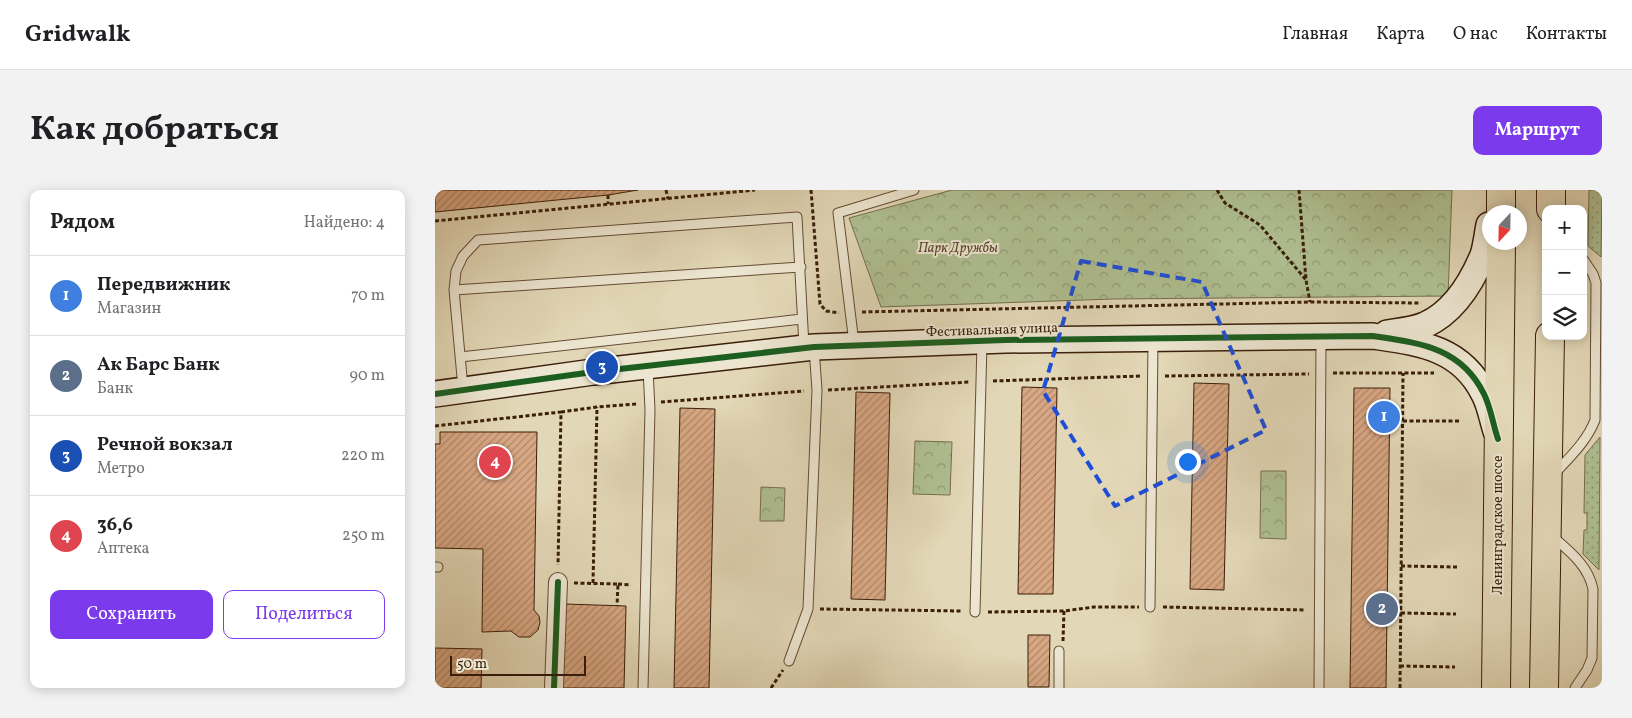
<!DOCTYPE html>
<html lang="ru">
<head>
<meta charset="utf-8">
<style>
	body { margin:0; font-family:Vollkorn,serif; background:#f2f2f2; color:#202124 }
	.controls { position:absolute; right:15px; top:15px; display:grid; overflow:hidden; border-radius:10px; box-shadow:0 2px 12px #0003 }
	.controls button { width:45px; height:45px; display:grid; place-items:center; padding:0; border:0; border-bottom:1px solid #e0e0e0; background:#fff; color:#202124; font:25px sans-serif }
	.compass { position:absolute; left:1047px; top:15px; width:45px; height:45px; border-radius:50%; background:#fff; box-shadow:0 2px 12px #0003; rotate:202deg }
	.scale { position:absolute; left:15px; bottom:12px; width:136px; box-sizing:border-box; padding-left:5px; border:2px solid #3b1e09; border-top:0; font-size:14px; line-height:18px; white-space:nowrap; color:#3b1e09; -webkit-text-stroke:4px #ece5d0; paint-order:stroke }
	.you { position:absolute; left:752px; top:271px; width:18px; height:18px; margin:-12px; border:4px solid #fff; border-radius:50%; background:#1a73e8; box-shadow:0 0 0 8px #1a73e833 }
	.badge { display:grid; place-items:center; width:32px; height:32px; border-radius:50%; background:#7c3aed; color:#fff; font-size:16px; font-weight:700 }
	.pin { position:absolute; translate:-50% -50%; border:2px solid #fff; box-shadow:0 1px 5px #0006 }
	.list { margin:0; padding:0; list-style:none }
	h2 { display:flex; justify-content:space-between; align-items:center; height:65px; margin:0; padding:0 20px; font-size:21px }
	h2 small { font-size:16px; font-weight:400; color:#757577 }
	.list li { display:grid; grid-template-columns:32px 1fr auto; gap:15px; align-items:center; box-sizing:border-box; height:80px; padding:0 20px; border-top:1px solid #e0e0e0 }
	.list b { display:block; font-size:19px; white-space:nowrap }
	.list p { margin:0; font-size:16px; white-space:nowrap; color:#757577 }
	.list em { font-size:16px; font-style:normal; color:#757577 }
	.actions { display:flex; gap:10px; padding:15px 20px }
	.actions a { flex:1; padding:11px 0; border:1px solid #7c3aed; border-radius:10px; text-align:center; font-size:18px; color:#7c3aed }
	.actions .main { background:#7c3aed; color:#fff }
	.icon { flex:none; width:28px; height:28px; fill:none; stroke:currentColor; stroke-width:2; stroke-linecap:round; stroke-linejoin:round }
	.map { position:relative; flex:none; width:1167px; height:498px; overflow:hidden; border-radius:10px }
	header { display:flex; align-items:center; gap:30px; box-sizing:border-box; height:70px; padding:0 25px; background:#fff; border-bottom:1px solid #e0e0e0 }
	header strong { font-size:24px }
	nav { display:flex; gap:28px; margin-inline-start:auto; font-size:18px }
	.intro { display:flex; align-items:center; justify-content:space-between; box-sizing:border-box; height:120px; padding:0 30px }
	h1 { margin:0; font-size:35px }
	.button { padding:12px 22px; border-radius:10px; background:#7c3aed; color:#fff; font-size:18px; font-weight:700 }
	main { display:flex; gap:30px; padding:0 30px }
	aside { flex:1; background:#fff; border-radius:10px; box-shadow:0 2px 12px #0003 }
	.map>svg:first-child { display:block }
	.grass { fill:url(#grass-dots); stroke:#756e4d }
	.park { fill:url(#park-crowns); stroke:#756e4d }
	.building { fill:url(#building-hatch); stroke:#3b1e09 }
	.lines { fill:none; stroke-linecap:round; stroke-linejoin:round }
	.lane-casing { stroke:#654c34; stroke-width:11 }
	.street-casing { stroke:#654c34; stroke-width:20 }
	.secondary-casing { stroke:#3b1e09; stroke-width:28 }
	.primary-casing { stroke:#3b1e09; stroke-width:30 }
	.path { stroke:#3b1e09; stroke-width:3; stroke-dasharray:4 2.5; stroke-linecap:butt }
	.lane { stroke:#ece5d0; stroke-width:9 }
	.street { stroke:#ece5d0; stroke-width:18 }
	.secondary { stroke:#ece5d0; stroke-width:25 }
	.primary { stroke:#e2d7b6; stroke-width:28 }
	.cycleway-casing { stroke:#ece5d0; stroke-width:9 }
	.cycleway { stroke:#1b5e20; stroke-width:6 }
	.marked { fill:none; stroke:#1d4ed8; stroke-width:4; stroke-dasharray:10 6; stroke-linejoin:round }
	.labels { text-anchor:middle; stroke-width:4; stroke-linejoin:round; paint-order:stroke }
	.park-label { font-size:14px; font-style:italic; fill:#58462b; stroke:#ece5d0 }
	.street-label { font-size:14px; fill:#3b1e09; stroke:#ece5d0 }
</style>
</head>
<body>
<header>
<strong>Gridwalk</strong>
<nav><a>Главная</a><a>Карта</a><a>О нас</a><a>Контакты</a></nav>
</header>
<div class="intro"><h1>Как добраться</h1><a class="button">Маршрут</a></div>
<main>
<aside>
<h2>Рядом<small>Найдено: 4</small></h2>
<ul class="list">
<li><span class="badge" style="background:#3f7fe0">1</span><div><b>Передвижник</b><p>Магазин</p></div><em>70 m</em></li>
<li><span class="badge" style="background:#5c6f8a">2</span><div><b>Ак Барс Банк</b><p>Банк</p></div><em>90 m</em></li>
<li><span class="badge" style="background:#1a4fb4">3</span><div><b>Речной вокзал</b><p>Метро</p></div><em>220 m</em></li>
<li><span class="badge" style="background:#e0444e">4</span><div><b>36,6</b><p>Аптека</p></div><em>250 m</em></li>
</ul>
<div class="actions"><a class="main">Сохранить</a><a>Поделиться</a></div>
</aside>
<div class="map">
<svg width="1167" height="498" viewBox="0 0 1167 498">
	<defs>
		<pattern id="grass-dots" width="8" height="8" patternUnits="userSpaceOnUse" patternTransform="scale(1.25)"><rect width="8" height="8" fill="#afbf91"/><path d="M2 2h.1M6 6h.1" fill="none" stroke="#909b75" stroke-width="1.8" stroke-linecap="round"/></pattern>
		<pattern id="park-crowns" width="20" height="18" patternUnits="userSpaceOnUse" patternTransform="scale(1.25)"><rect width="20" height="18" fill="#afbf91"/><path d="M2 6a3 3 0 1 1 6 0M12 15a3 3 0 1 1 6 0" fill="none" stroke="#909b75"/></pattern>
		<pattern id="building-hatch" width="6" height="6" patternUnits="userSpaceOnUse" patternTransform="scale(1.25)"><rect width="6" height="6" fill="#d8a783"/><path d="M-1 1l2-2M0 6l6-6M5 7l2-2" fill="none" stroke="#b08769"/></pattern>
	</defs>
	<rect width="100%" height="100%" fill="#e2d7b6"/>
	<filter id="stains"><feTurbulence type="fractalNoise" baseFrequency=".004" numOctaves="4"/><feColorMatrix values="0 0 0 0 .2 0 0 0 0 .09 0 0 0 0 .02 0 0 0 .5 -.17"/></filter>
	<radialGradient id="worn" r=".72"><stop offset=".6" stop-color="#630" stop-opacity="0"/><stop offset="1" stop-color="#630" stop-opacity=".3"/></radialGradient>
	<path class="grass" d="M1154 0H1167L1166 67 1153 56Z
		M1165 247 1164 380 1148 364 1149 340H1152V323H1149L1150 265Z"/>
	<path class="park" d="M517 0H1017L1013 106 678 109 446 117 414 28Z
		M480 251 517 252 515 305 478 304Z
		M826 281H851V349L825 348Z
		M326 297 350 298 349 331H325Z"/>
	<path class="building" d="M0 0H203L173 5 0 22Z
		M759 193 794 194 789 400 755 399Z
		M587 197 622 198 618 404H583Z
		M919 198H955L951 498H915Z
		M421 202 455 203 450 410 416 409Z
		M245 218 280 219 274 498H239Z
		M5 242H102L99 420 104 426 105 432 103 440 95 447H84L76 441 47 442 48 359 0 358V254H5Z
		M130 414 191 416 189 498H128Z
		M593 445H615L614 497H593Z
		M0 458 47 459 46 498H0Z"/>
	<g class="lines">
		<g class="lane-casing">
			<path id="lane" d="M19 100 366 77
				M419 153 403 23 479 0
				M25 167 367 129
				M28 198 19 100 21 81 28 66 43 50 362 27 369 156
				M1120 283C1135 267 1152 251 1160 230L1161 93 1158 84 1148 69
				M1117 346C1134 361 1153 375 1158 399L1157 468 1152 480 1140 498
				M0 377H3
				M715 417 718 150
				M540 422 547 153
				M354 471 373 419 382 200 379 158
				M208 498 215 220 213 178
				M624 498V461
				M884 498 886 148"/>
		</g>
		<g class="street-casing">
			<path id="street" d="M119 498 123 392"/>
		</g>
		<g class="secondary-casing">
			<path id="secondary" d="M952 143C965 141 978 140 990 135 1019 122 1036 94 1048 65 1051 56 1052 45 1054 35
				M0 204 158 182 379 157 570 150 938 146C984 153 1026 157 1049 204 1055 215 1057 229 1061 241"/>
		</g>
		<g class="primary-casing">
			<path id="primary" d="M1116 19V0
				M1066 22V0
				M1061 498 1066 52
				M1109 498 1115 146"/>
		</g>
		<path class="path" d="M231 0 233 9
			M376 0 385 114 391 121 404 123
			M782 0 790 13 825 35 871 90
			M864 0 871 90 875 112
			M173 5V14
			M0 31 320 0
			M427 122 875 112 986 113
			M898 183H999
			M730 186 874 184
			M558 191 706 186
			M393 200 534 192
			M226 212 369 201
			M126 222 162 217 202 214
			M968 231H1025
			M0 236 126 222 123 375
			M966 376 1022 377
			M139 393 183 394 182 416
			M158 393 162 217
			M183 394 196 395
			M728 417 871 420
			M385 419 527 421
			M553 422 629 421 659 417H704
			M966 423 1021 424
			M628 451 629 421
			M965 476 1020 477
			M336 498 348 480
			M965 498 968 183"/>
		<use href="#lane" class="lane"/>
		<use href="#street" class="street"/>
		<use href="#secondary" class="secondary"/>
		<use href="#primary" class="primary"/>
		<g class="cycleway-casing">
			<path id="cycleway" d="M0 204 158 182 379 157 570 150 938 146C984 153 1026 157 1049 204 1056 218 1058 235 1063 249
				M119 498 123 392"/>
		</g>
		<use href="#cycleway" class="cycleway"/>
	</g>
	<path class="marked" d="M646 71 767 92 831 240 680 316 608 201Z"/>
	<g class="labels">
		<g class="park-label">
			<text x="523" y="62">Парк Дружбы</text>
		</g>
		<g class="street-label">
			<text transform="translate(557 139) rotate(-2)" y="5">Фестивальная улица</text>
			<text transform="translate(1062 335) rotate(-90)" y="5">Ленинградское шоссе</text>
		</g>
	</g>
	<rect width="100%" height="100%" filter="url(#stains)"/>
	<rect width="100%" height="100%" fill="url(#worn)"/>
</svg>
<div class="controls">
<button>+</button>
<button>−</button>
<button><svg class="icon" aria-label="layers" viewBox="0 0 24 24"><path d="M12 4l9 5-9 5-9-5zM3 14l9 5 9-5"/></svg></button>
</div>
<svg class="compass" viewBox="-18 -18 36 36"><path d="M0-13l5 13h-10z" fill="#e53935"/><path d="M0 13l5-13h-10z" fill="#757577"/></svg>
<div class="scale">50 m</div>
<div class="you"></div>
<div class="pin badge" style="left:949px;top:227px;background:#3f7fe0">1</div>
<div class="pin badge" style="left:947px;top:419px;background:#5c6f8a">2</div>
<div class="pin badge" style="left:167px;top:177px;background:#1a4fb4">3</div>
<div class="pin badge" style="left:60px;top:272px;background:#e0444e">4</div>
</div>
</main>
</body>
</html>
